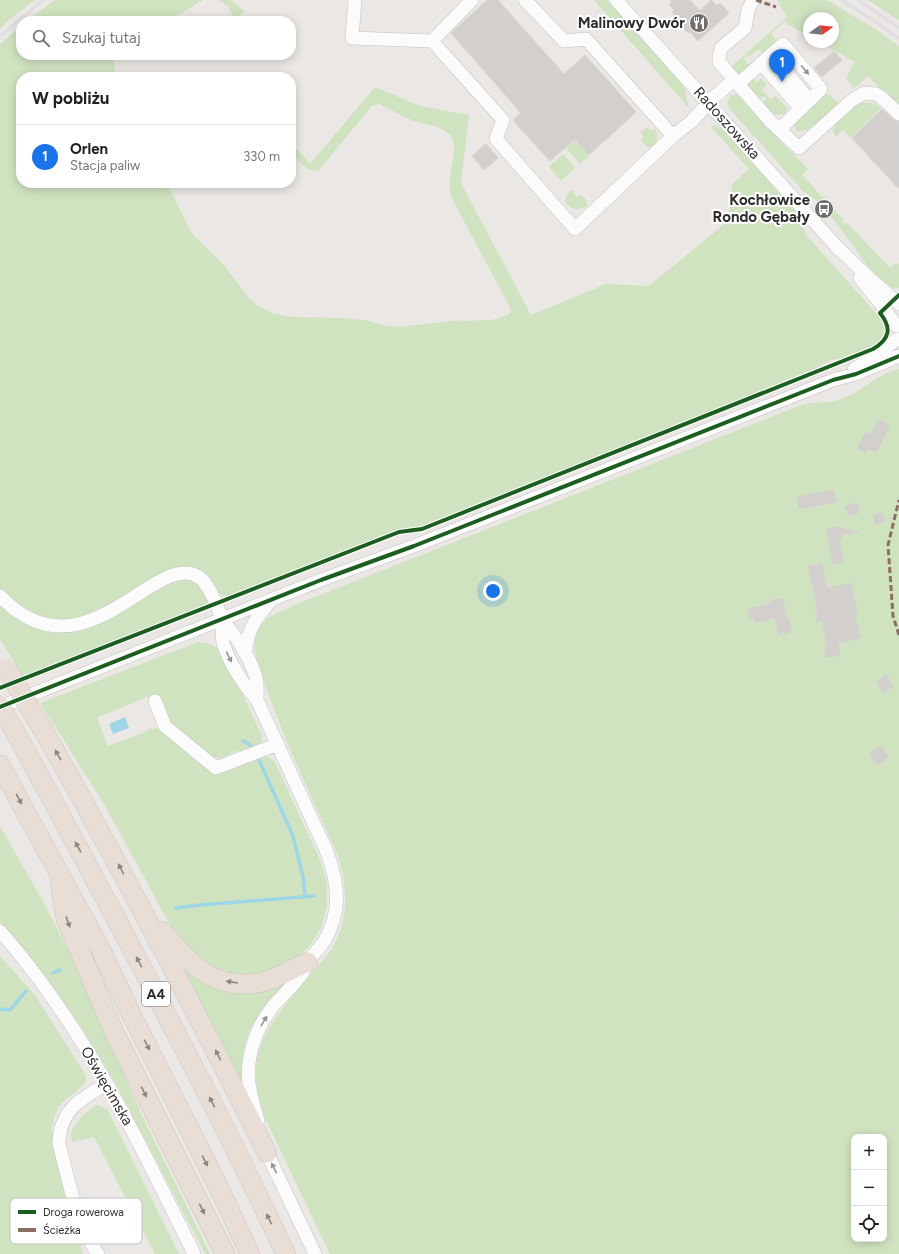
<!DOCTYPE html>
<html lang="pl">
<head>
<meta charset="utf-8">
<style>
	body { margin:0; font-family:Figtree,sans-serif; background:#f2f2f2; color:#202124 }
	.controls { position:absolute; right:12px; bottom:12px; display:grid; overflow:hidden; border-radius:8px; box-shadow:0 2px 10px #0003 }
	.controls button { width:36px; height:36px; display:grid; place-items:center; padding:0; border:0; border-bottom:1px solid #e0e0e0; background:#fff; color:#202124; font:20px sans-serif }
	.compass { position:absolute; left:803px; top:12px; width:36px; height:36px; border-radius:50%; background:#fff; box-shadow:0 2px 10px #0003; rotate:75deg }
	.you { position:absolute; left:493px; top:591px; width:14px; height:14px; margin:-10px; border:3px solid #fff; border-radius:50%; background:#1a73e8; box-shadow:0 0 0 6px #1a73e833 }
	.badge { display:grid; place-items:center; width:26px; height:26px; border-radius:50%; background:#1a73e8; color:#fff; font-size:13px; font-weight:700 }
	.pin { position:absolute; translate:-50% -33px; filter:drop-shadow(0 1px 2px #0008) }
	.pin::after { content:''; position:absolute; top:21px; width:14px; height:12px; background:inherit; clip-path:polygon(0 0,100% 0,50% 100%) }
	.list { margin:0; padding:0; list-style:none }
	h2 { display:flex; justify-content:space-between; align-items:center; height:52px; margin:0; padding:0 16px; font-size:17px }
	h2 small { font-size:13px; font-weight:400; color:#757577 }
	.list li { display:grid; grid-template-columns:26px 1fr auto; gap:12px; align-items:center; box-sizing:border-box; height:64px; padding:0 16px; border-top:1px solid #e0e0e0 }
	.list b { display:block; font-size:15px; white-space:nowrap }
	.list p { margin:0; font-size:13px; white-space:nowrap; color:#757577 }
	.list em { font-size:13px; font-style:normal; color:#757577 }
	.icon { flex:none; width:22px; height:22px; fill:none; stroke:currentColor; stroke-width:2; stroke-linecap:round; stroke-linejoin:round }
	.map { position:relative; flex:none; width:899px; height:1254px; overflow:hidden }
	.search { position:absolute; background:#fff; box-shadow:0 2px 10px #0003; left:16px; top:16px; width:280px; height:44px; display:flex; align-items:center; gap:10px; box-sizing:border-box; padding:0 14px; border-radius:16px; color:#757577; font-size:15px }
	.panel { position:absolute; background:#fff; box-shadow:0 2px 10px #0003; left:16px; top:72px; width:280px; height:116px; border-radius:16px }
	.map>svg:first-child { display:block }
	.green { fill:#d0e3c0; fill-rule:evenodd }
	.water { fill:#9ed6e5 }
	.lines { fill:none; stroke-linecap:round; stroke-linejoin:round }
	.stream { stroke:#9ed6e5; stroke-width:3.5 }
	.building { fill:#d2cfcd; stroke:#d5d3d0 }
	.minor-casing { stroke:#c3c2c2; stroke-width:14 }
	.highway-casing { stroke:#c6c4c3; stroke-width:20 }
	.minor { stroke:#fcfbfb; stroke-width:13 }
	.highway { stroke:#e8ded6; stroke-width:19 }
	.rail { stroke:#dfdee0; stroke-width:3 }
	.highway-bridge-casing { stroke:#c6c4c3; stroke-width:20; stroke-linecap:butt }
	.highway-bridge { stroke:#e8ded6; stroke-width:19 }
	.quiet { stroke:#8d6e63; stroke-width:3; stroke-dasharray:6 3; stroke-linecap:butt }
	.cycleway-casing { stroke:#fff; stroke-width:6 }
	.cycleway { stroke:#1b5e20; stroke-width:4 }
	.oneway { fill:#949494 }
	.oneway2 { fill:#8a8682 }
	.labels { text-anchor:middle; stroke-width:4; stroke-linejoin:round; paint-order:stroke }
	.shield { fill:#fff; stroke:#6c6c6c; stroke-width:1 }
	.shield-label { font-size:14px; font-weight:bold; fill:#2d2d2d }
	.poi-label { font-size:15px; font-weight:bold; fill:#2d2d2d; stroke:#fff; text-anchor:end }
	.street-label { font-size:15px; fill:#2d2d2d; stroke:#fff }
	.key { fill:#fff; stroke:#c0c0c0; stroke-width:1 }
	.key-label { font-size:11px; fill:#2d2d2d }
</style>
</head>
<body>
<div class="map">
<svg width="899" height="1254" viewBox="0 0 899 1254">
	<rect width="100%" height="100%" fill="#eae7e4"/>
	<path class="green" d="M0 0H35L10 19 0 29Z
		M55 0H203L169 21H27Z
		M218 0H231L244 11 235 21H229L232 15C230 7 225 4 218 0Z
		M594 0H607L684 87 689 108Z
		M777 0H827L878 31 899 46V107L888 98 868 76 854 88 847 80V77L854 62 819 42H833V18H809V36L784 22 771 34 775 38V42L763 54 758 49 749 57 747 55 744 58 748 65 751 62 753 64 742 73 737 74 731 67 787 17Z
		M868 0H899V20H898Z
		M21 26V55H118L114 60 116 77H21V183H167L189 228 194 236 223 264 249 298 257 305 274 314 292 317 340 318 364 320 387 326 399 327 451 321 492 320 508 315 511 311 509 305 452 199C447 182 452 168 454 151 456 124 426 126 409 119 399 115 389 108 379 104L372 106 319 170C307 175 298 159 291 151V143L310 164 375 87 420 106 469 115 461 183 531 315 606 284 649 286 729 220 732 184 749 169 710 126H717L729 135 797 212 802 227 807 236 883 321C892 343 860 353 844 358 840 359 835 359 832 360 824 363 817 368 810 372L423 526 399 530 228 596C218 597 215 586 208 581 203 577 197 573 191 570L101 612 63 622 32 615 0 590V44Z
		M750 78H753L757 82 761 78 767 85 762 90 770 99 776 96 787 108 789 106 785 114C774 118 769 110 762 102L766 99 764 96 760 99 747 85Z
		M736 94 740 97 783 144 808 169 802 175 844 220 843 222 846 225 847 223 890 268 896 262 899 265V288H892L869 268 841 229 820 203 803 191 729 108 727 104 730 95Z
		M825 94H829L838 103C828 113 810 134 796 131L794 126V124Z
		M866 102 875 104 881 108 850 138 843 130 836 137 833 131 834 125 856 104Z
		M646 128 649 129 653 131 655 129C659 136 658 148 647 147L641 140 644 137 640 132Z
		M575 140 589 156 580 164 566 148Z
		M563 154 575 168 561 181 549 167Z
		M572 190 577 197 581 194 587 201V206C571 215 557 201 572 190Z
		M899 369V919L898 918 899 920V1254H330L264 1116C258 1097 254 1078 257 1059 262 1030 290 999 308 977 320 964 332 952 338 936 349 911 346 884 339 858L288 745 259 670 254 648 255 639 257 630 269 617 297 604 804 404C816 401 829 404 841 399 862 392 877 374 899 369ZM854 1137H884V1239H854Z
		M189 577 200 585 208 602 206 605 23 676 0 639V605C13 622 33 627 54 630L169 579Z
		M198 642C211 643 217 647 225 657L262 736 261 744 242 753 239 750 222 758 209 757 176 731 147 696 142 699 97 718 108 746 148 731V729L156 728 163 730 217 775 257 756C264 755 269 756 275 762L321 862 327 884V906L321 928 311 944 298 957 266 973 251 975 234 974 214 968 203 962 175 934 103 802 40 703Z
		M0 826 42 900 74 961 140 1111 210 1254H205L116 1084 86 1035 51 984 0 922Z
		M0 956 35 995 85 1074 86 1079 85 1083C67 1102 55 1100 52 1130L83 1254H0Z
		M180 964 189 973 199 979 288 980C256 1014 239 1035 242 1084Z
		M99 1105 107 1109 179 1254H155L94 1137 72 1142C72 1141 71 1136 71 1135 72 1124 89 1107 99 1105Z"/>
	<path class="water" d="M125 717 129 728 113 734 109 724Z"/>
	<g class="lines">
		<path class="stream" d="M243 741 247 743 252 747
			M259 760 293 836 303 877 305 897
			M176 908 200 905 314 896
			M53 973 60 970
			M0 1009 10 1010 26 991"/>
	</g>
	<path class="building" d="M487 0H498L564 74 585 55 636 112 589 155 575 139 550 161 513 120 521 113 451 33Z
		M671 0H690L700 11 711 0 717 6 720 3 729 13 698 41 690 32 688 33 685 30 682 26 683 25 672 12 674 10 669 5 671 3Z
		M834 51 842 60 822 77 814 68Z
		M882 109 894 120 899 122V189L852 138Z
		M486 144 498 158 484 170 472 156Z
		M879 419 890 426 876 452 868 448 865 453 857 448 866 432 870 435Z
		M834 490 837 502 799 509 797 497Z
		M857 503 859 513 848 516 845 506Z
		M883 513 885 522 875 524 873 515Z
		M837 527 859 532 841 535 842 539H839L843 562 832 564 827 529Z
		M822 563 827 588 851 583 858 614H855L860 638 838 643 840 655 826 658 824 646H827L822 621 817 622 815 612H818L808 566Z
		M783 598 786 617H788L792 631 779 635 774 618 755 623 754 619 750 620 747 609 772 603 771 600Z
		M886 675 894 686 884 693 876 682Z
		M881 746 889 757 877 765 869 754Z"/>
	<g class="lines">
		<g class="minor-casing">
			<path id="minor" d="M355 0 352 38 432 41 503 120 496 139 575 229 673 136 692 121 713 98 734 80
				M525 0 564 41 586 39 673 136
				M616 0 836 246 868 277 899 304
				M753 0 748 10 745 28 721 48 719 58V62L771 122 799 148 851 101 864 93 876 94 881 97 899 114
				M432 41 472 0
				M771 54 809 100
				M761 63 800 108
				M738 84 783 44 821 89 779 130
				M860 278 884 308 896 326
				M854 369 883 351 897 339
				M0 596C84 684 156 548 199 577 208 583 219 608 221 619 223 628 221 637 224 646 231 666 243 684 257 700L327 852C338 883 342 910 325 940 320 948 313 954 308 962 305 966 304 971 301 975 293 986 283 995 274 1005 262 1020 253 1039 250 1057 245 1079 252 1100 258 1120
				M222 620C234 632 252 661 256 678 258 684 257 693 257 700
				M245 653C248 629 255 619 270 602
				M155 701 165 726 216 768 278 744
				M0 707 321 580 414 546 833 380 856 374 899 356
				M0 931C84 1026 139 1141 194 1254
				M265 1145 267 1153 315 1254
				M98 1254C76 1224 69 1180 59 1144 59 1111 81 1098 107 1084"/>
		</g>
		<g class="highway-casing">
			<path id="highway" d="M42 728C121 867 195 1009 267 1153
				M18 737C111 908 203 1079 286 1254
				M0 765 101 950 129 1010 216 1182 250 1254
				M60 883 66 919 114 1032 225 1254
				M162 931C174 945 186 959 201 970 220 985 250 988 272 979 284 974 296 967 308 962"/>
		</g>
		<use href="#minor" class="minor"/>
		<use href="#highway" class="highway"/>
		<path class="rail" d="M841 0 865 15 899 38
			M858 0 899 28
			M0 36 43 0"/>
		<g class="highway-bridge-casing">
			<path id="highway-bridge" d="M6 668 42 728
				M0 706 18 737"/>
		</g>
		<use href="#highway-bridge" class="highway-bridge"/>
		<path class="quiet" d="M756 0 776 7
			M899 635 893 616 888 545 899 500"/>
		<g class="cycleway-casing">
			<path id="cycleway" d="M0 688 399 532 422 529 873 349C890 339 892 328 880 313L899 295
				M0 707 321 580 414 546 833 380 856 374 899 356"/>
		</g>
		<use href="#cycleway" class="cycleway"/>
	</g>
	<defs><path id="oneway-solid" d="M-6-.8H1V-3.2L6.5 0L1 3.2V.8H-6Z"/></defs>
	<g class="oneway">
		<use href="#oneway-solid" transform="translate(805 70) rotate(50)"/>
		<use href="#oneway-solid" transform="translate(229 657) rotate(64)"/>
		<use href="#oneway-solid" transform="translate(264 1021) rotate(-59)"/>
		<use href="#oneway-solid" transform="translate(274 1168) rotate(-116)"/>
	</g>
	<g class="oneway2">
		<use href="#oneway-solid" transform="translate(58 755) rotate(-120)"/>
		<use href="#oneway-solid" transform="translate(19 799) rotate(61)"/>
		<use href="#oneway-solid" transform="translate(78 847) rotate(-119)"/>
		<use href="#oneway-solid" transform="translate(121 869) rotate(-118)"/>
		<use href="#oneway-solid" transform="translate(68 922) rotate(70)"/>
		<use href="#oneway-solid" transform="translate(139 962) rotate(-118)"/>
		<use href="#oneway-solid" transform="translate(232 982) rotate(-171)"/>
		<use href="#oneway-solid" transform="translate(147 1045) rotate(63)"/>
		<use href="#oneway-solid" transform="translate(218 1055) rotate(-116)"/>
		<use href="#oneway-solid" transform="translate(144 1092) rotate(63)"/>
		<use href="#oneway-solid" transform="translate(212 1102) rotate(-117)"/>
		<use href="#oneway-solid" transform="translate(205 1161) rotate(63)"/>
		<use href="#oneway-solid" transform="translate(202 1209) rotate(64)"/>
		<use href="#oneway-solid" transform="translate(269 1219) rotate(-116)"/>
	</g>
	<defs>
		<g id="restaurant-disc" transform="scale(1)"><circle r="9.5" fill="#6f6e6d" stroke="#fff"/><path d="M-5-6h1v4h1v-4h1v4h1v-4h1v5L-1.5 .5V6h-2V.5L-5-1ZM5-6V6H3V1.5H1.5Q1.5-4 5-6Z" fill="#fff"/></g>
		<g id="bus-disc" transform="scale(1)"><circle r="9.5" fill="#6f6e6d" stroke="#fff"/><path d="M-5-6H5V4H4V6H2V4H-2V6H-4V4H-5ZM-3.5-4V0h7V-4ZM-3.5 1.2v1.5H-2V1.2ZM2 1.2v1.5H3.5V1.2Z" fill="#fff"/></g>
	</defs>
	<g fill-rule="evenodd">
		<use href="#restaurant-disc" x="699" y="23"/>
		<use href="#bus-disc" x="824" y="209"/>
	</g>
	<g class="labels">
		<rect class="shield" x="142" y="982" width="28" height="24" rx="3"/>
		<g class="shield-label">
			<text x="156" y="999">A4</text>
		</g>
		<g class="poi-label">
			<text x="685" y="28">Malinowy Dwór</text>
			<text x="810" y="205">Kochłowice<tspan x="810" dy="17">Rondo Gębały</tspan></text>
		</g>
		<g class="street-label">
			<text transform="translate(727 123) rotate(48)" y="5">Radoszowska</text>
			<text transform="translate(107 1086) rotate(60)" y="5">Oświęcimska</text>
		</g>
	</g>
	<rect x="10" y="1198" width="132" height="46" rx="6" class="key"/>
	<rect x="18" y="1210" width="18" height="4" fill="#1b5e20"/>
	<rect x="18" y="1228" width="18" height="4" fill="#8d6e63"/>
	<g class="key-label">
		<text x="43" y="1216">Droga rowerowa</text>
		<text x="43" y="1234">Ścieżka</text>
	</g>
</svg>
<div class="controls">
<button>+</button>
<button>−</button>
<button><svg class="icon" aria-label="locate" viewBox="0 0 24 24"><circle cx="12" cy="12" r="6"/><path d="M12 2v4M12 18v4M2 12h4M18 12h4"/></svg></button>
</div>
<svg class="compass" viewBox="-18 -18 36 36"><path d="M0-13l5 13h-10z" fill="#e53935"/><path d="M0 13l5-13h-10z" fill="#757577"/></svg>
<div class="you"></div>
<div class="pin badge" style="left:782px;top:82px">1</div>
<div class="search"><svg class="icon" aria-label="search" viewBox="0 0 24 24"><circle cx="10" cy="10" r="6"/><path d="M15 15l6 6"/></svg>Szukaj tutaj</div>
<section class="panel">
<h2>W pobliżu<small></small></h2>
<ul class="list">
<li><span class="badge">1</span><div><b>Orlen</b><p>Stacja paliw</p></div><em>330 m</em></li>
</ul>
</section>
</div>
</body>
</html>
